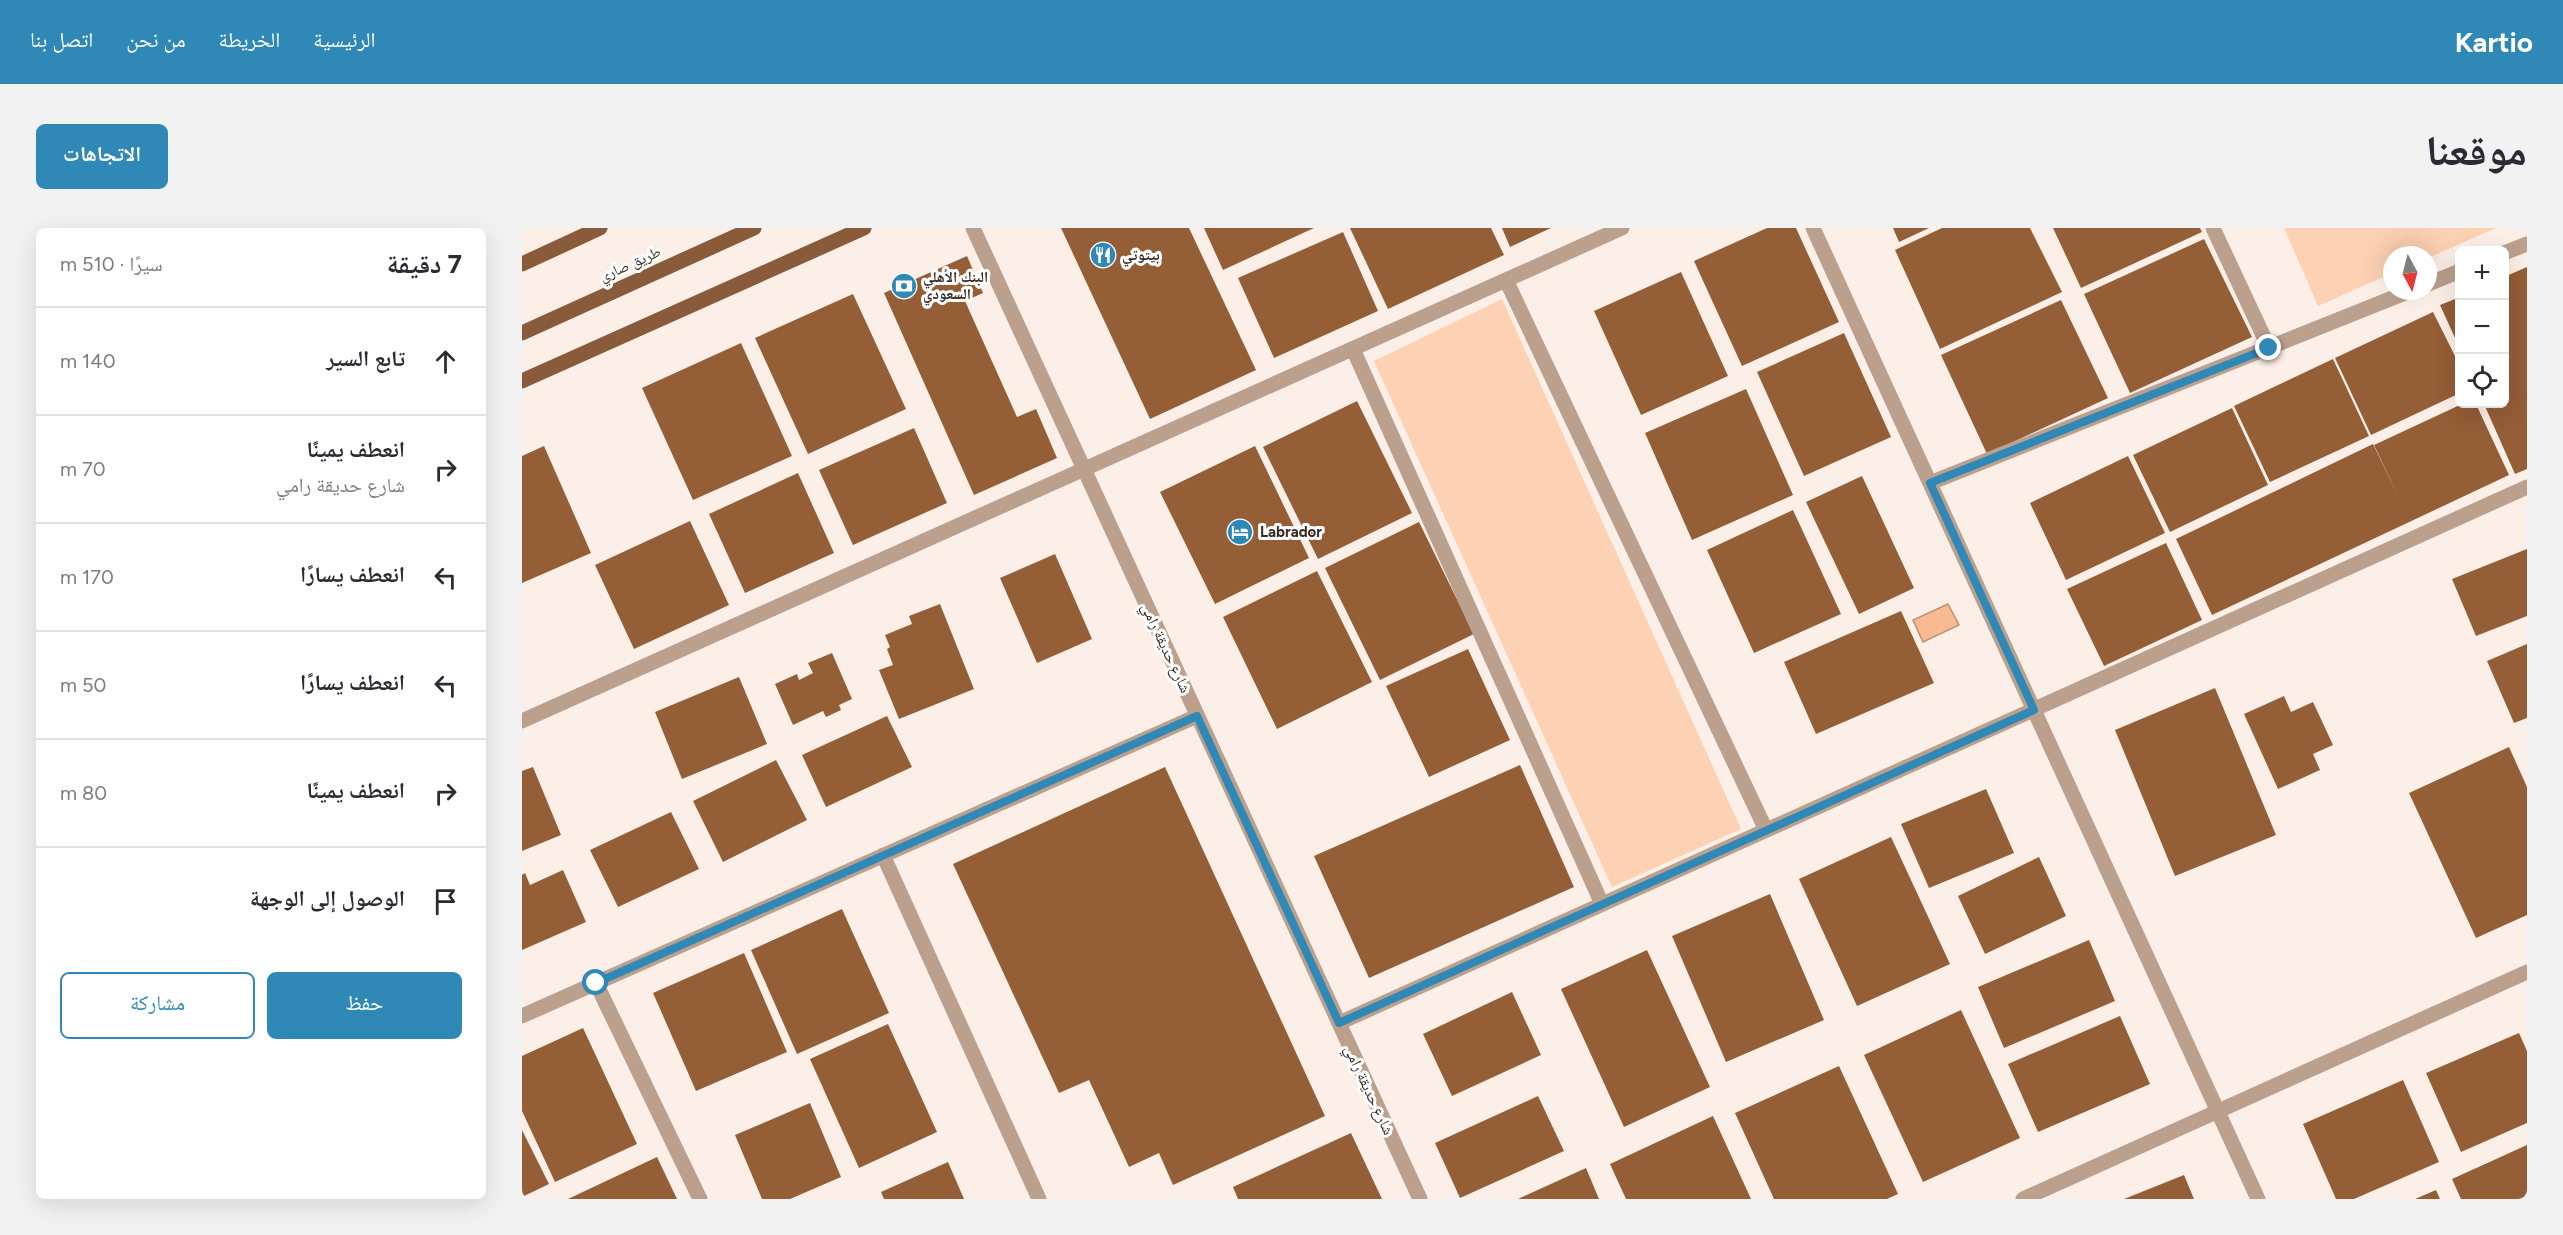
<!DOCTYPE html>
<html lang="ar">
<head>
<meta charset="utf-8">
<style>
	body { margin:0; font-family:Figtree,"Noto Naskh Arabic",sans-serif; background:#f2f2f3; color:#2b2b33; direction:rtl }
	.controls { position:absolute; right:18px; top:18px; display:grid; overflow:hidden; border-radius:9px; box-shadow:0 6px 24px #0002 }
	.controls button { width:54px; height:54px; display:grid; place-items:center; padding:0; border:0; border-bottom:2px solid #e1e1e2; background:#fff; color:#2b2b33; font:30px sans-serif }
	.compass { position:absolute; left:1861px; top:18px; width:54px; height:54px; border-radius:50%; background:#fff; box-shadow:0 6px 24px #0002; rotate:173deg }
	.stop { position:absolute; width:18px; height:18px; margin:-14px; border:4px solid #2f88b6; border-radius:50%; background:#fff }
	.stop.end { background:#2f88b6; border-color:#fff; box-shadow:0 2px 6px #0008 }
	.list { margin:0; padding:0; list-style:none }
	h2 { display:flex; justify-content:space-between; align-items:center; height:78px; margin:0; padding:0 24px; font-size:26px }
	h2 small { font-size:20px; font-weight:400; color:#7c7c81 }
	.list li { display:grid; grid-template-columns:39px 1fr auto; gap:18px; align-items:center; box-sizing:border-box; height:108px; padding:0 24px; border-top:2px solid #e1e1e2 }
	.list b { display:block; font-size:22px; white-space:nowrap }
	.list p { margin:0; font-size:20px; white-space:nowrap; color:#7c7c81 }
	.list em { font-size:20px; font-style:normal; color:#7c7c81 }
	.actions { display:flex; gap:12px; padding:18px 24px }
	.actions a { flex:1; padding:14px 0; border:2px solid #2f88b6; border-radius:9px; text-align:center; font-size:21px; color:#2f88b6 }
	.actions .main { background:#2f88b6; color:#fff }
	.icon { flex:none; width:33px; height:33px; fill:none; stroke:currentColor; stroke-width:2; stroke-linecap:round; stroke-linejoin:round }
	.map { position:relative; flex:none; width:2005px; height:971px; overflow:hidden; direction:ltr; border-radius:9px }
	header { display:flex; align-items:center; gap:36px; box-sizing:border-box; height:84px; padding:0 30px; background:#2f88b6; color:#fff }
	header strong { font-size:28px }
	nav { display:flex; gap:33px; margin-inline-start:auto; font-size:21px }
	.intro { display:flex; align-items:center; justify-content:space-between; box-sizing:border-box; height:144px; padding:0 36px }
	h1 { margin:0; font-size:42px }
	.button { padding:15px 27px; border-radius:9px; background:#2f88b6; color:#fff; font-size:21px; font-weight:700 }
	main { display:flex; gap:36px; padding:0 36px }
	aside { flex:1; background:#fff; border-radius:9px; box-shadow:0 6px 24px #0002 }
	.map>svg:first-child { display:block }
	.green { fill:#fdd1b3 }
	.water { fill:#f8bb91; stroke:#be9070; stroke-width:1.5 }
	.building { fill:#945e36 }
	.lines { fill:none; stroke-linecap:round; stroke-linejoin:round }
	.minor { stroke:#bba08e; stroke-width:15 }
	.major { stroke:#895b3b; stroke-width:15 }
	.route { stroke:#2f88b6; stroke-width:8 }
	.labels { text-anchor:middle; stroke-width:6; stroke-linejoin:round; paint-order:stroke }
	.poi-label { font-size:15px; font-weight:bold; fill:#372b23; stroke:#fff; text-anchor:start }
	.street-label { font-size:15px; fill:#372b23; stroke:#fff }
</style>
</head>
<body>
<header>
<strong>Kartio</strong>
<nav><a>الرئيسية</a><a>الخريطة</a><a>من نحن</a><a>اتصل بنا</a></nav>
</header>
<div class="intro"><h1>موقعنا</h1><a class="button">الاتجاهات</a></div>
<main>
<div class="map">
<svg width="2005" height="971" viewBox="0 0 2005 971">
	<rect width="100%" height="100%" fill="#fcefe7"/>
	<path class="green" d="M1762 0H1974L1906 30V27H1870V45L1796 78Z
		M980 71 1219 601 1090 659 852 133Z"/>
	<path class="water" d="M1426 376 1437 397 1401 414 1391 392Z"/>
	<path class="building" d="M539 0H667L734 142 628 191Z
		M682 0H792L701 42Z
		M828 0H969L982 27 866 81Z
		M980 0H1029L988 19Z
		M1245 0H1274L1317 94 1220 138 1172 33Z
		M1371 0H1407L1377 14Z
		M1420 0H1508L1540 64 1418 121 1373 22Z
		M1531 0H1678L1680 4 1559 60Z
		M821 4 856 83 752 130 716 50Z
		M1682 11 1730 109 1608 165 1562 66Z
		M445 28 461 65 443 73 495 189 514 181 535 230 452 267 362 65Z
		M2005 39V241L1993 246 1962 176H1982V49Z
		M1159 44 1206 148 1119 187 1072 83Z
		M331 66 384 181 286 226 233 110Z
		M1938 69V121L1918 77Z
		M1539 72 1586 170 1465 226 1419 127Z
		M1911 84 1938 138V165L1849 207 1813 130Z
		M1322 105 1369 209 1282 248 1235 144Z
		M219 115 270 228 171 272 120 160Z
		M1811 131 1847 208 1748 254 1712 178Z
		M1224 161 1271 267 1170 312 1123 205Z
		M835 173 890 285 796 331 741 219Z
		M1940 176H1954L1987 247 1690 387 1654 311 1851 216 1877 270 1852 217Z
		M1710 180 1746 257 1648 304 1611 227Z
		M392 200 425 275 331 317 297 242Z
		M22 218 69 325 0 355V228Z
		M733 218 787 330 693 376 638 264Z
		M1606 228 1643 305 1544 352 1508 275Z
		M276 245 312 325 223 365 187 286Z
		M1340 248 1392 360 1337 386 1284 274Z
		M1271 282 1319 386 1232 425 1185 322Z
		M168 293 207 377 112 421 73 337Z
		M897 294 952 406 858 452 803 340Z
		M1644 315 1680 392 1582 438 1545 361Z
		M2005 321V388L1954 408 1930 351Z
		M533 326 570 411 515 435 478 350Z
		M795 343 850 454 755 501 701 389Z
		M418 376 452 461 377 491 357 442 371 437 365 421 368 419 363 407 390 396 387 388Z
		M1379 383 1412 455 1294 506 1262 434Z
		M2005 416V490L1992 495 1965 433Z
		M946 421 988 512 907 549 864 458Z
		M310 425 330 471 317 477 319 482 304 489 301 483 271 497 253 456 275 446 277 452 291 445 286 435Z
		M217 449 245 516 160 551 133 484Z
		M1693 460 1754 607 1653 648 1593 502Z
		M1762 468 1769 484 1791 474 1811 517 1791 526 1798 542 1756 561 1722 486Z
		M365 488 390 539 304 579 280 527Z
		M1987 519 2005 559V687L1954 710 1887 565Z
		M254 532 285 592 201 634 171 573Z
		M998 537 1052 659 847 750 792 628Z
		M11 539 39 607 0 623V543Z
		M643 539 803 888 651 957 637 925 607 939 567 852 537 865 431 636Z
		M1464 561 1492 625 1407 660 1379 596Z
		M149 584 177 641 96 679 68 622Z
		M1369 609 1428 736 1335 778 1277 651Z
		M1517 629 1544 688 1463 726 1436 668Z
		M41 642 64 694 0 722V647L3 645 8 657Z
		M1248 666 1302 792 1204 834 1150 708Z
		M320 681 367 785 275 826 229 722Z
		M1567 712 1593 773 1482 820 1456 759Z
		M1125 722 1188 859 1102 899 1039 761Z
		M222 725 265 824 174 863 131 765Z
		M990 764 1019 827 930 868 901 806Z
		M1439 782 1498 910 1401 954 1342 827Z
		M1598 788 1628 856 1516 904 1486 836Z
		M366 796 415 904 337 940 288 831Z
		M61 800 115 916 33 954 0 883V828Z
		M1997 805 2005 823V895L1939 924 1904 845Z
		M1317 838 1376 966 1365 971H1252L1213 885Z
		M1881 852 1917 934 1832 971H1814L1781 896Z
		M1016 868 1042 923 938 970 913 915Z
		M288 875 319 949 268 971H240L213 907Z
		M1191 888 1229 971H1104L1088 936Z
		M0 902 27 956 0 969Z
		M829 905 860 971H716L711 959Z
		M2005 917V971H1939L1930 951Z
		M135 929 155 971H46Z
		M426 934 442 971H362L359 964Z
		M1064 940 1077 971H996Z
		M1662 947 1672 971H1602Z
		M1914 962 1918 971H1893Z"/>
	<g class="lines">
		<path class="minor" d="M451 0 898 971
			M1291 0 1736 971
			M1691 0 1747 120
			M1982 25 2005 16
			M984 52 1244 602
			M1906 56 1938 43
			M831 121 1080 676
			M1408 255 1888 63
			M0 493 1100 0
			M361 627 517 971
			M74 755 178 971
			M0 788 675 488
			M817 795 2005 259
			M1501 971 2005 744"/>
		<path class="major" d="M0 36 78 0
			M0 105 232 0
			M0 153 342 0"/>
	</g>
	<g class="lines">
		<path class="route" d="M74 755 675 488 817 795 1512 482 1408 255 1747 120"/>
	</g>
	<defs>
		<g id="restaurant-disc" transform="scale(1.35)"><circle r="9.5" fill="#2f88b6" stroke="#fff"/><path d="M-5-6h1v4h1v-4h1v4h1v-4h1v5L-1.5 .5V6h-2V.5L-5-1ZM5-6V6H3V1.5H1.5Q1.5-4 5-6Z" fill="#fff"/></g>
		<g id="bank-disc" transform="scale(1.35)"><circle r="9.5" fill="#2f88b6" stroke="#fff"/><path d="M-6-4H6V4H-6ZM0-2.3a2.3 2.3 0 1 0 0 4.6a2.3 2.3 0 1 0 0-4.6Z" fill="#fff"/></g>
		<g id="hotel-disc" transform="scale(1.35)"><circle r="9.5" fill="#2f88b6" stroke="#fff"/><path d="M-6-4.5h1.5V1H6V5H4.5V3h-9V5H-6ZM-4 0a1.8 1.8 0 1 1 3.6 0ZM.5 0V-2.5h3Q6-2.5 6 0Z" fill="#fff"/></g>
	</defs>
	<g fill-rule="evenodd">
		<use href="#restaurant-disc" x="581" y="27"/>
		<use href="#bank-disc" x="382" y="58"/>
		<use href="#hotel-disc" x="718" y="304"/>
	</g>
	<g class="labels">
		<g class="poi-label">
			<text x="600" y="32">بيتوتي</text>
			<text x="401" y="54">البنك الأهلي<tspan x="401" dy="17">السعودي</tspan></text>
			<text x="738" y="309">Labrador</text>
		</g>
		<g class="street-label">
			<text transform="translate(108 36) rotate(-24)" y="5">طريق صاري</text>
			<text transform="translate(644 420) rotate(65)" y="5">شارع حديقة رامي</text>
			<text transform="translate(847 862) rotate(65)" y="5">شارع حديقة رامي</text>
		</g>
	</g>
</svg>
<div class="controls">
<button>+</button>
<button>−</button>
<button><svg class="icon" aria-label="locate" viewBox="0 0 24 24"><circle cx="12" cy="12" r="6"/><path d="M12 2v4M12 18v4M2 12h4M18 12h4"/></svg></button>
</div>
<svg class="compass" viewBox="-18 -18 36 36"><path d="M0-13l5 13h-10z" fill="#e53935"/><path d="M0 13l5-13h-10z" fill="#7c7c81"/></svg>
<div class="stop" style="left:74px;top:755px"></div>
<div class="stop end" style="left:1747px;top:120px"></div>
</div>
<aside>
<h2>7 دقيقة<small>سيرًا · 510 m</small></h2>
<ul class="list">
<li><svg class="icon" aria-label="ahead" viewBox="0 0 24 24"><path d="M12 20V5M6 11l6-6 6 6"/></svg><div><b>تابع السير</b></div><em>140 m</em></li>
<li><svg class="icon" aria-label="right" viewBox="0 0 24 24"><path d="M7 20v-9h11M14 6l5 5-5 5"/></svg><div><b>انعطف يمينًا</b><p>شارع حديقة رامي</p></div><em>70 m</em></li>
<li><svg class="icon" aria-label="left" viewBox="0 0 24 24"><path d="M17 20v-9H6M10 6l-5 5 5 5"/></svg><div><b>انعطف يسارًا</b></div><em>170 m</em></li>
<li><svg class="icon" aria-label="left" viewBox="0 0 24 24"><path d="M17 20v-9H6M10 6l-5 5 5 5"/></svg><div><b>انعطف يسارًا</b></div><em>50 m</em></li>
<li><svg class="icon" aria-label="right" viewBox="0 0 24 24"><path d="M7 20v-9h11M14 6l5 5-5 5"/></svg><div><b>انعطف يمينًا</b></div><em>80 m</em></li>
<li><svg class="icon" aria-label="arrive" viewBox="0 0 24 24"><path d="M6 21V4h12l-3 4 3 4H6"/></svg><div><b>الوصول إلى الوجهة</b></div></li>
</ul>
<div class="actions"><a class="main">حفظ</a><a>مشاركة</a></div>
</aside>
</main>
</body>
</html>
